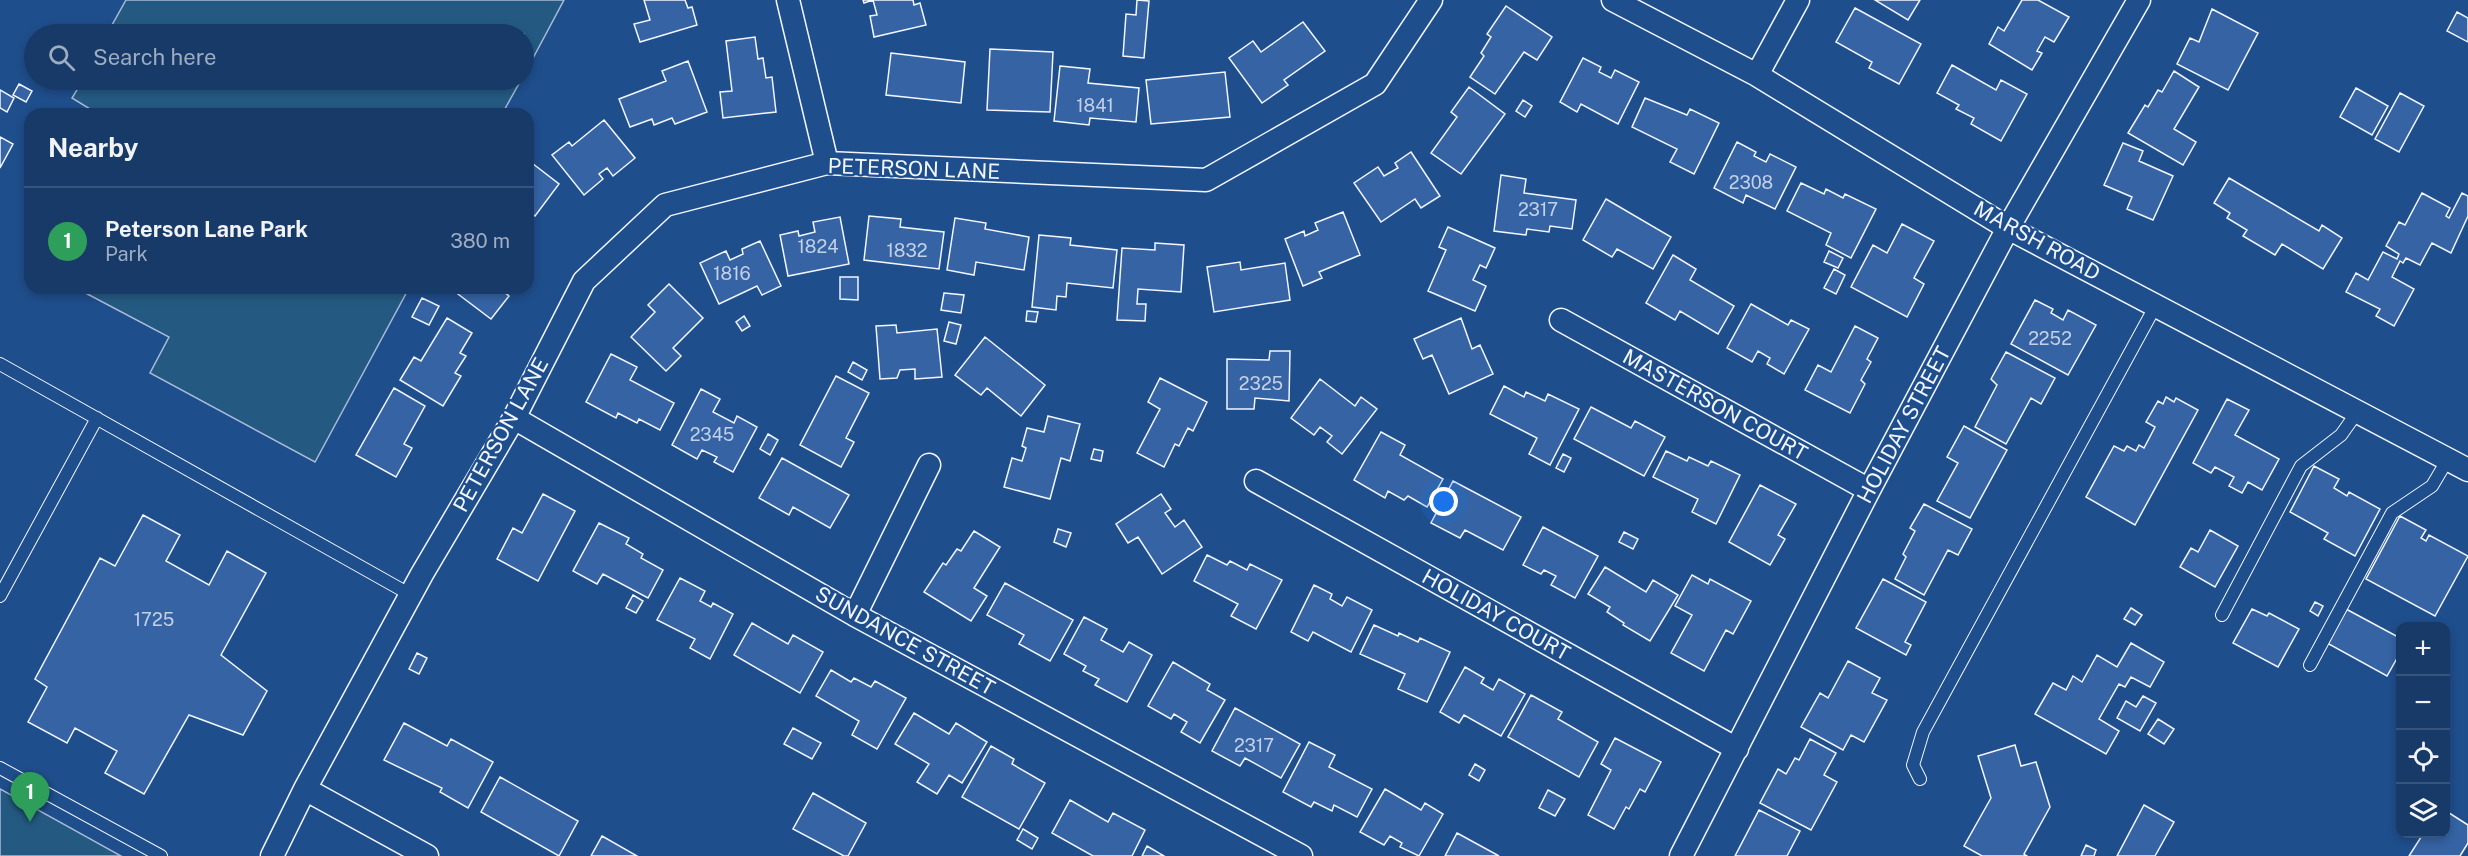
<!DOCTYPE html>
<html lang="en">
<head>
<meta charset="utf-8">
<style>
	body { margin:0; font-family:"Public Sans",sans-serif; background:#244571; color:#f1f3f6 }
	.controls { position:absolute; right:18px; bottom:18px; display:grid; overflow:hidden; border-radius:12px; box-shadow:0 3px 9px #0003 }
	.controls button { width:54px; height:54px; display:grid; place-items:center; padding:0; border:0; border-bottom:2px solid #36547d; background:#173a69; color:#f1f3f6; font:30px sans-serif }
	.you { position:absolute; left:1444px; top:502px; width:21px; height:21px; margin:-15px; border:4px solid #fff; border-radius:50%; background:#1a73e8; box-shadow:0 0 0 9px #1a73e833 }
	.badge { display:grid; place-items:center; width:39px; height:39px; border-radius:50%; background:#e69b98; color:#fff; font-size:20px; font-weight:700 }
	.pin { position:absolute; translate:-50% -50px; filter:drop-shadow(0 2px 3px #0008) }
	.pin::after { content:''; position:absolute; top:32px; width:21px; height:18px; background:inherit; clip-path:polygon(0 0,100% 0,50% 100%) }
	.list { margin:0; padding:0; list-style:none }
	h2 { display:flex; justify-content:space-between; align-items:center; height:78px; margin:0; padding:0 24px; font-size:26px }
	h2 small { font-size:20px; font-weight:400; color:#9eadc0 }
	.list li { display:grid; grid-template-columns:39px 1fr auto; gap:18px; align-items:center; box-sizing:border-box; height:108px; padding:0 24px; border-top:2px solid #36547d }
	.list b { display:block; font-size:22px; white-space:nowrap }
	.list p { margin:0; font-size:20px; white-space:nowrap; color:#9eadc0 }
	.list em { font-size:20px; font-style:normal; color:#9eadc0 }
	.icon { flex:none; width:33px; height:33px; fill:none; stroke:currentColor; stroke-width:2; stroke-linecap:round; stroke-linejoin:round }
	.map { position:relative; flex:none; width:2468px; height:856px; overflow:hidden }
	.search { position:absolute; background:#173a69; box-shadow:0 3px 9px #0003; left:24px; top:24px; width:510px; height:66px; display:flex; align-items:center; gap:15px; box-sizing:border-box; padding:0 21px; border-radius:33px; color:#9eadc0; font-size:22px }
	.panel { position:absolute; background:#173a69; box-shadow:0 3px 9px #0003; left:24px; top:108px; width:510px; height:186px; border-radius:18px }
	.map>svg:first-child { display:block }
	.green { fill:#245a82; stroke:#a8bbd7; stroke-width:1.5 }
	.building { fill:#3563a3; stroke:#f2f6ff; stroke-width:1.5 }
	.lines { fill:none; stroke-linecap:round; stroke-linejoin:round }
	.service-casing { stroke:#f2f6ff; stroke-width:14 }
	.minor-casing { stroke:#f2f6ff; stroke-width:25 }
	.service { stroke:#1f4e8c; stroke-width:12 }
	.minor { stroke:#1f4e8c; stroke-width:22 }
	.labels { text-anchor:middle; stroke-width:4.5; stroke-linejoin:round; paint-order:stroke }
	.number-label { font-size:18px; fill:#c3d1e8 }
	.street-label { font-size:21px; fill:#f2f6ff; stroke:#1f4e8c }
</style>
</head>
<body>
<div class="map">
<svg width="2468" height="856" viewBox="0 0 2468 856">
	<rect width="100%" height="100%" fill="#1f4e8c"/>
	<path class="green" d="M126 0H564L524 75V34H107Z
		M83 80H521L502 114H98L72 98Z
		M76 288H409L315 462 150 373 169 337Z
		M0 789 121 856H0Z"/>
	<path class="building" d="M644 0H685L688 8 692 7 697 25 640 42 634 24 650 20Z
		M863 0H913L914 5 920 3 926 25 874 37 870 16 877 15 873 0 864 3Z
		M1137 0 1149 1 1144 58 1123 56 1126 14 1136 15Z
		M1875 0H1920L1908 20Z
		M2022 0H2038L2069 17 2054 42 2045 37 2037 51 2042 53 2032 70 1989 44 1998 27 2004 31Z
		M1506 6 1552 37 1537 60 1524 52 1495 94 1470 77 1484 56 1481 53 1491 37 1487 34Z
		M1855 8 1921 44 1899 84 1869 68 1872 62 1836 42Z
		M2212 9 2258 33 2228 90 2177 64 2190 38 2199 42Z
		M2457 12 2468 18V42L2447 31Z
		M1303 22 1325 51 1284 80 1288 85 1262 103 1229 58 1253 41 1261 52Z
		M755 37 758 59 763 58 766 78 772 77 776 112 723 118 720 92 732 91 726 41Z
		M990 49 1053 52 1050 112 987 110Z
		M891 53 965 62 961 103 886 95Z
		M1583 58 1601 67 1599 72 1611 78 1615 70 1639 82 1618 124 1581 104 1577 112 1560 102Z
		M688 61 707 112 675 124 672 118 654 125 652 119 630 127 619 99 666 81 662 71Z
		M1952 65 1996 90 2001 80 2027 94 2001 141 1971 124 1974 118 1956 109 1959 105 1937 93Z
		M1060 66 1090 69 1088 83 1139 88 1136 122 1090 118 1089 125 1054 121Z
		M2174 71 2199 87 2174 129 2196 142 2183 165 2128 133 2145 105 2148 107 2158 90 2162 92Z
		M1225 72 1230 117 1151 124 1146 80Z
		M19 84 32 91 26 102 13 95Z
		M1469 87 1505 114 1461 174 1431 153 1457 117 1451 112Z
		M2356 88 2388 106 2372 135 2340 117Z
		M0 90 14 98 7 112 0 108Z
		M2400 93 2424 106 2399 152 2375 139Z
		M1645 98 1687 115 1690 109 1719 123 1694 174 1670 162 1677 149 1632 127Z
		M1523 100 1532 106 1525 117 1516 111Z
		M604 120 635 158 613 176 607 168 599 174 603 179 584 195 552 155 569 142 572 146Z
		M0 137 13 144 0 168Z
		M1737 142 1756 152 1754 156 1766 162 1770 154 1796 167 1775 209 1746 195 1743 203 1714 188Z
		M2123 143 2143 151 2139 161 2173 176 2153 220 2127 209 2132 197 2104 185Z
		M1411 152 1440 196 1421 208 1415 199 1381 222 1354 183 1378 167 1384 176 1398 168 1395 163Z
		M528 160 559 184 535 216 528 211Z
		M1501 175 1526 179 1524 193 1576 200 1572 229 1550 226 1549 232 1527 229 1526 235 1494 231Z
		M2229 178 2319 231 2322 225 2342 238 2323 269 2282 244 2275 255 2243 236 2247 230 2227 218 2230 213 2214 203Z
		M1801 183 1824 194 1826 189 1843 198 1845 194 1876 209 1851 258 1826 245 1831 233 1787 211Z
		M2422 193 2450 208 2446 216 2449 218 2462 193 2468 196V216L2451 253 2432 243 2420 265 2406 258 2403 263 2400 261 2392 277 2414 289 2394 326 2376 316 2380 309 2346 292 2356 273 2368 280 2383 252 2397 259 2399 254 2386 246 2399 222 2405 225Z
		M1606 199 1671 237 1653 269 1617 249 1612 257 1583 240Z
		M1343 212 1360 255 1319 272 1322 278 1303 286 1285 239 1304 231 1305 236 1318 230 1315 223Z
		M869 216 901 219 900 227 944 232 939 269 864 260Z
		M840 217 849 264 788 276 780 235 798 231 799 236 815 232 813 222Z
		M955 218 986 223 985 229 1029 237 1024 270 976 262 974 275 947 270Z
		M1902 224 1934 241 1914 278 1924 284 1907 317 1851 287 1873 245 1887 253Z
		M1448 227 1495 248 1486 268 1480 265 1473 280 1486 286 1475 311 1428 291 1446 250 1439 247Z
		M1039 235 1071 238 1070 245 1117 250 1113 288 1067 283 1066 297 1057 296 1056 310 1032 307Z
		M760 241 781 286 762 295 757 286 719 304 700 263 726 251 730 260 743 254 742 249Z
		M1155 243 1184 245 1181 292 1138 289 1137 304H1146L1145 321 1117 320 1122 248 1155 250Z
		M1829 251 1843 258 1838 268 1824 262Z
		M1673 255 1696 269 1690 280 1734 306 1718 334 1680 311 1675 320 1646 303Z
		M1240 262 1241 270 1285 263 1290 300 1214 312 1207 267Z
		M1834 269 1845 275 1836 294 1824 288Z
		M840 277H858V300L840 299Z
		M669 284 703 318 673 348 681 356 666 371 631 337 655 312 648 305Z
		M450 288H499L509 296 491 319Z
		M944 293 964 295 961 313 941 310Z
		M422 298 439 306 429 325 412 317Z
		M2035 300 2053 309 2051 313 2063 320 2068 310 2096 325 2068 375 2011 344Z
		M1751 304 1788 325 1791 320 1809 329 1784 374 1767 364 1770 358 1758 351 1752 362 1727 348Z
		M1027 311 1038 312 1036 322 1026 321Z
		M744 316 750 326 742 331 736 322Z
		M447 318 472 333 460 353 466 356 455 373 461 376 443 406 400 380 414 357 421 361Z
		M1461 318 1472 349 1480 345 1493 374 1449 394 1432 355 1423 359 1414 339Z
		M949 322 961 325 956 344 944 341Z
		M896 325 897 333 937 329 942 377 915 379V369L900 370 897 378 880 379 876 326Z
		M1855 326 1878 338 1867 359 1871 362 1861 380 1865 384 1850 413 1805 390 1818 365 1831 372Z
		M985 337 1045 385 1021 416 987 388 981 395 955 375Z
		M1270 351H1290L1289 401 1255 398 1254 409H1227V359L1269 360Z
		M2006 352 2055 378 2041 404 2031 398 2006 444 1975 427 1997 385 1991 379Z
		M611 354 637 367 630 380 674 403 660 430 639 419 637 423 618 413 616 418 586 402Z
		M853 362 867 370 862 380 848 372Z
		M836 376 869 393 846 438 854 442 841 467 800 445Z
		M1160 378 1207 402 1193 431 1188 428 1179 446 1175 444 1164 467 1137 453 1160 409 1148 402Z
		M1320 379 1355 406 1361 397 1377 409 1342 454 1327 442 1332 436 1320 427 1314 435 1291 418Z
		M1504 386 1524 397 1526 392 1545 401 1548 394 1579 409 1550 465 1529 454 1537 438 1490 414Z
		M394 388 425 406 404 444 412 448 396 477 356 455Z
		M701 389 720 399 713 412 734 423 737 416 757 427 733 472 714 462 717 457 702 450 697 459 672 445Z
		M2166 397 2174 402 2176 398 2198 410 2135 525 2086 497 2114 446 2124 451 2127 446 2136 451 2139 445 2144 448 2155 427 2146 422 2158 401 2163 404Z
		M2227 399 2249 410 2235 435 2279 459 2262 490 2248 482 2242 493 2229 486 2234 477 2215 467 2211 473 2193 463Z
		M1591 407 1631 428 1635 421 1665 437 1644 476 1574 439Z
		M1048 416 1080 424 1070 461 1061 458 1050 499 1004 487 1012 458 1022 461 1026 448 1022 446 1027 428 1044 432Z
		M1964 426 2007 450 1970 518 1937 501 1958 463 1947 457Z
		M1381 432 1405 445 1400 455 1443 479 1427 507 1408 496 1404 500 1388 491 1385 498 1354 480Z
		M768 434 778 440 770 455 760 449Z
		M1094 449 1103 451 1101 461 1091 459Z
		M1666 451 1687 461 1689 457 1708 466 1711 461 1740 475 1716 524 1692 512 1698 499 1653 477Z
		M1563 454 1571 458 1564 472 1556 468Z
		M782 458 849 495 830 528 793 507 789 515 759 498Z
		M2314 466 2339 479 2334 488 2347 496 2349 492 2380 509 2355 556 2324 539 2328 533 2290 512Z
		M1453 481 1521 517 1503 550 1465 530 1460 538 1431 523Z
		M1760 485 1796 504 1778 535 1785 539 1770 565 1729 542Z
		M543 494 575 511 538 581 497 559 513 528 522 533Z
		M1161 494 1171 509 1165 513 1175 527 1184 520 1202 547 1162 574 1138 537 1128 543 1116 524Z
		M1924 504 1972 529 1958 555 1948 550 1924 595 1895 579 1906 557 1903 554 1915 531 1910 528Z
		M143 515 180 535 166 561 209 585 227 551 266 573 221 655 267 691 243 735 189 715 144 794 105 773 117 751 75 728 67 743 28 722 47 687 35 679 100 558 115 566Z
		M2400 516 2426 530 2421 538 2426 541 2429 535 2468 556 2435 616 2366 579Z
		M599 523 629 538 626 544 643 554 641 558 663 570 648 598 603 574 597 584 573 571Z
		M1543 527 1598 556 1575 598 1551 585 1556 576 1544 570 1541 574 1523 565Z
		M1058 529 1071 533 1066 547 1054 542Z
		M2210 530 2238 546 2215 587 2180 567 2191 548 2198 552Z
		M974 531 1000 547 974 588 987 596 971 621 924 592 943 563 946 565 957 549 961 551Z
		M1624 532 1638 539 1633 549 1619 542Z
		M1207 555 1227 565 1230 561 1247 570 1250 564 1282 580 1256 629 1231 616 1238 604 1194 581Z
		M1605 567 1646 592 1653 580 1678 595 1650 641 1623 625 1624 623 1607 612 1610 607 1588 594Z
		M1692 575 1708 584 1710 579 1751 601 1733 634 1726 630 1704 671 1671 653 1692 615 1675 606Z
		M680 578 705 591 700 601 711 607 713 603 733 614 710 659 690 648 695 639 657 620Z
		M1883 579 1926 602 1905 642 1911 645 1906 655 1856 628Z
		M1005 583 1073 620 1050 661 1019 644 1024 635 987 615Z
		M1314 585 1332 594 1330 599 1342 606 1347 597 1372 610 1351 652 1313 632 1308 641 1291 632Z
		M633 595 643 601 636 613 626 608Z
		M2315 602 2323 606 2318 616 2310 611Z
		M2131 608 2142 615 2135 625 2124 619Z
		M2252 609 2267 616 2269 613 2299 629 2278 667 2233 643Z
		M2346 609 2400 638V653L2387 676 2327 643Z
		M1084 617 1107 629 1101 640 1123 652 1129 642 1152 655 1127 702 1095 685 1099 679 1083 671 1086 666 1064 654Z
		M752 623 788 644 793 635 823 652 800 693 734 655Z
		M1374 625 1398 636 1399 633 1418 642 1420 638 1450 652 1427 702 1398 689 1405 674 1360 654Z
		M2131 643 2164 662 2150 687 2131 677 2125 687 2119 684 2099 719 2119 731 2106 754 2035 714 2053 683 2066 690 2073 676 2082 682 2097 655 2117 667Z
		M417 653 427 658 419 674 409 669Z
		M1848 661 1880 678 1872 693 1887 700 1864 742 1851 735 1843 750 1801 727 1820 693 1828 698Z
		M1173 662 1210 684 1207 690 1225 700 1200 743 1181 732 1187 722 1174 714 1171 719 1148 706Z
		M1465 667 1484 678 1481 683 1493 690 1499 679 1525 694 1501 736 1464 715 1459 723 1440 712Z
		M831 670 851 682 854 678 871 687 875 681 906 698 877 749 852 735 859 721 816 696Z
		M1531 695 1562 712 1558 719 1598 742 1579 777 1508 737Z
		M2143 696 2156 703 2140 731 2117 718 2126 701 2136 707Z
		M1235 708 1300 744 1281 778 1245 758 1240 766 1212 751Z
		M914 713 949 734 956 723 987 742 962 783 949 775 937 794 917 782 929 764 895 744Z
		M2158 719 2174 729 2164 744 2148 734Z
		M404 723 447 746 451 739 493 762 468 808 440 792 442 788 384 760Z
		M793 728 821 743 812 759 784 744Z
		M1615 738 1661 762 1645 792 1640 789 1629 809 1626 807 1614 829 1588 815 1611 770 1601 764Z
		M1810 739 1836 753 1824 775 1837 782 1811 830 1760 803 1778 769 1786 774 1795 758 1799 760Z
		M1309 742 1335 755 1329 767 1372 789 1357 817 1334 805 1332 811 1314 802 1311 807 1283 792Z
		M2015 745 2021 766 2036 762 2050 807 2024 854 2027 856H1982L1964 846 1991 798 1978 756Z
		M991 746 1014 759 1012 764 1045 783 1019 829 962 797Z
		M1475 764 1485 770 1479 781 1469 775Z
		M500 777 578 821 559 856 481 812Z
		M1385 789 1421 810 1425 803 1443 814 1419 856 1400 847 1402 843 1390 836 1384 845 1360 832Z
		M1548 790 1565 799 1555 816 1539 808Z
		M813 793 866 823 848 856H844L793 829Z
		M1070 800 1108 822 1113 813 1145 830 1132 856H1093L1052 833Z
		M2144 805 2174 822 2155 856H2117Z
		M1759 810 1800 831 1787 856H1735Z
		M2446 811 2468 825V843L2460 856H2409L2423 834H2446Z
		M1023 829 1038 838 1032 849 1017 840Z
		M1457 833 1499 856H1445Z
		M602 836 637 856H591Z
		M2086 845 2096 850 2094 856H2081Z
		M1147 846 1164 856H1142Z"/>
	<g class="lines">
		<g class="service-casing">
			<path id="service" d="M0 364 411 595
				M0 596 97 418
				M2222 615 2301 466 2341 435 2358 411
				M2310 665 2392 513 2432 486 2448 459
				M0 768 161 856
				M1920 779 1913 765 1923 732 2156 305"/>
		</g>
		<g class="minor-casing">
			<path id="minor" d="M788 0 827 163
				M1613 0 1757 75 2008 228 2468 470
				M1757 75 1798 0
				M1561 320 1869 490
				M514 418 855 615 1301 856
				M1256 481 1737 749
				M855 615 929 465
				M305 789 427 856
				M272 856 305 789 422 574 514 418 584 281 665 205 827 163 1206 180 1375 84 1431 0
				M1681 856 1869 490 2008 228 2139 0"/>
		</g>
		<use href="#service" class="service"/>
		<use href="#minor" class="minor"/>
	</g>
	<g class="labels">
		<g class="number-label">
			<text x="1095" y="112">1841</text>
			<text x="1751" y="189">2308</text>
			<text x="1538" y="216">2317</text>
			<text x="818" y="253">1824</text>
			<text x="907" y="257">1832</text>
			<text x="732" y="280">1816</text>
			<text x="2050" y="345">2252</text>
			<text x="1261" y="390">2325</text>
			<text x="712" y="441">2345</text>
			<text x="154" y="626">1725</text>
			<text x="1254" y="752">2317</text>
		</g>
		<g class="street-label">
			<text transform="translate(914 169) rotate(2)" y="7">PETERSON LANE</text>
			<text transform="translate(2037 241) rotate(29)" y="7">MARSH ROAD</text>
			<text transform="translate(1715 405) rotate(29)" y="7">MASTERSON COURT</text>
			<text transform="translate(1904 425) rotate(-62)" y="7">HOLIDAY STREET</text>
			<text transform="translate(501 435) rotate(-61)" y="7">PETERSON LANE</text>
			<text transform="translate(1496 615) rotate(29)" y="7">HOLIDAY COURT</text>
			<text transform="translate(905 641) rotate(29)" y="7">SUNDANCE STREET</text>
		</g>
	</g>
</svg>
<div class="controls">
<button>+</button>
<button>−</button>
<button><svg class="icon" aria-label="locate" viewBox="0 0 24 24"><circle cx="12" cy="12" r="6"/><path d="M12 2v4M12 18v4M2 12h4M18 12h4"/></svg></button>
<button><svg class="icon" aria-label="layers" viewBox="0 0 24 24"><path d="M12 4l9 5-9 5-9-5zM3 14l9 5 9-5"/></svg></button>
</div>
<div class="you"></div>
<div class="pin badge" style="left:30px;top:822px;background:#2e9e5b">1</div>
<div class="search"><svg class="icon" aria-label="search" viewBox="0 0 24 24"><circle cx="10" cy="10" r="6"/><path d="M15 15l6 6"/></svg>Search here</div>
<section class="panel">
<h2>Nearby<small></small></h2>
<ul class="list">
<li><span class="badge" style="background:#2e9e5b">1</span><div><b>Peterson Lane Park</b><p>Park</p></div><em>380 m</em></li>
</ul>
</section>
</div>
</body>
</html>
